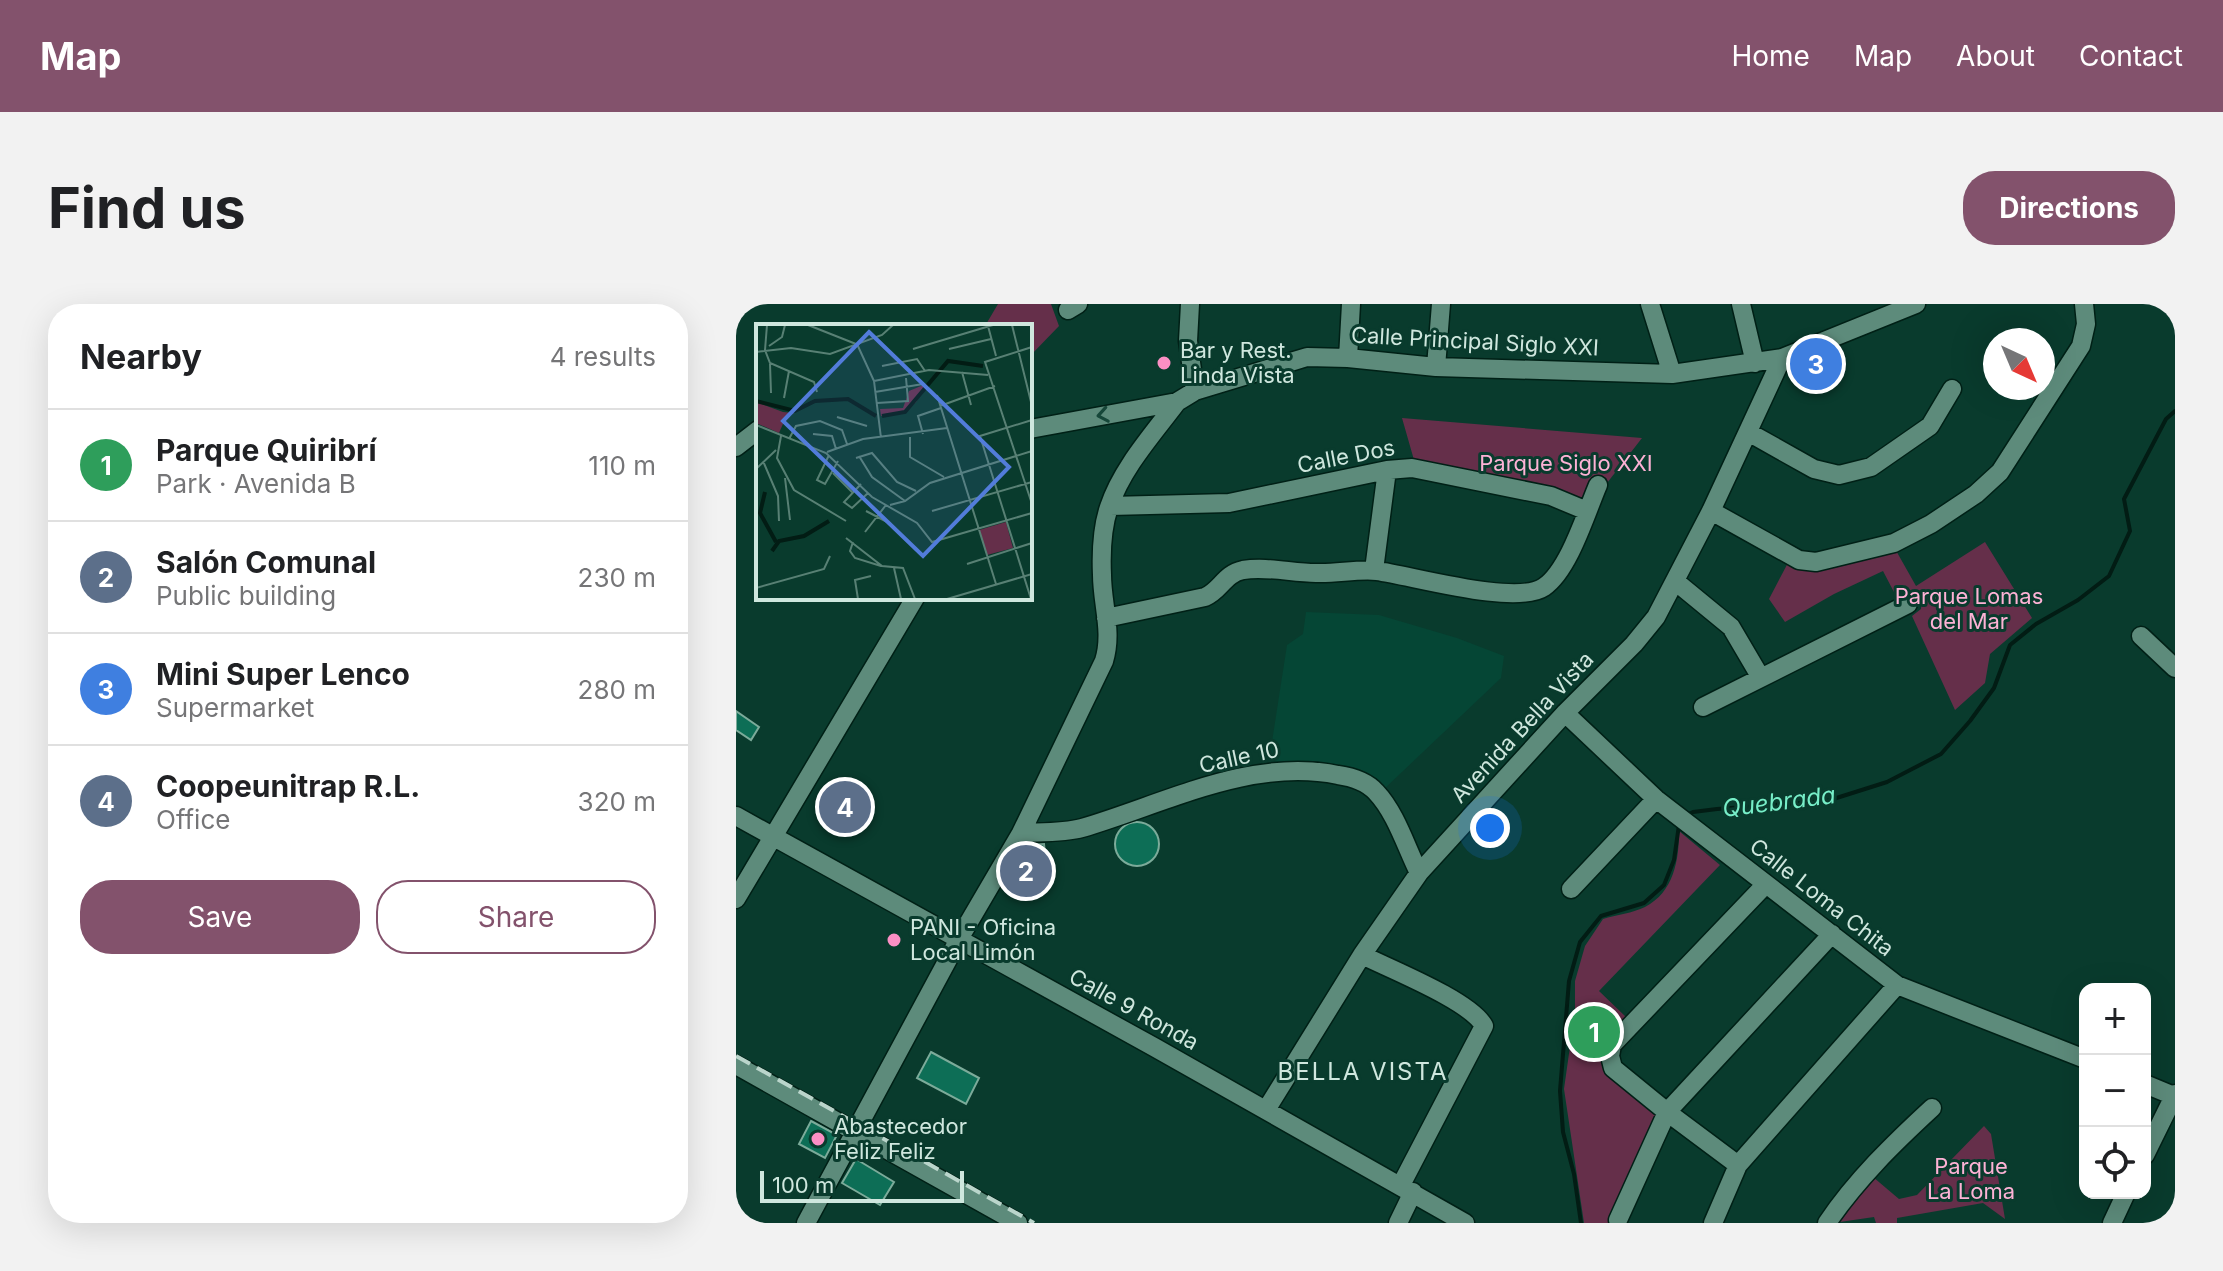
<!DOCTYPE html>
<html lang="en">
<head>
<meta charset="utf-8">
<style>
	body { margin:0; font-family:Inter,sans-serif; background:#f2f2f2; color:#202124 }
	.controls { position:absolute; right:24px; bottom:24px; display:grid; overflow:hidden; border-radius:16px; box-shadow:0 8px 32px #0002 }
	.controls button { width:72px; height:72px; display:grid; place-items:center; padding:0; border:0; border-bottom:2px solid #e0e0e0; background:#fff; color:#202124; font:40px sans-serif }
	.compass { position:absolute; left:1247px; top:24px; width:72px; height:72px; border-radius:50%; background:#fff; box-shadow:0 8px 32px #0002; rotate:136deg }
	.scale { position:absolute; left:24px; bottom:20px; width:204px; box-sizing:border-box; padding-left:8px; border:4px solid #cfe7de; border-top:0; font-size:22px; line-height:28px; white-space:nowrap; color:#cfe7de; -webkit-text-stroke:6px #093b2d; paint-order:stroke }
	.you { position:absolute; left:754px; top:524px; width:28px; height:28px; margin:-20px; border:6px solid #fff; border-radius:50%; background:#1a73e8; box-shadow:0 0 0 12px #1a73e833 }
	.badge { display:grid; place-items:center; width:52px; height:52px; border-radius:50%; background:#83526c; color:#fff; font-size:26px; font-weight:700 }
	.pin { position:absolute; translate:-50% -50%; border:4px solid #fff; box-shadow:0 2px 8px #0006 }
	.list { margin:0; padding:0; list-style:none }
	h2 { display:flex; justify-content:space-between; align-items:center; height:104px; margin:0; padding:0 32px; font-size:34px }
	h2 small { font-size:26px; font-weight:400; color:#757577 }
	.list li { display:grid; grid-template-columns:52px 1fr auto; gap:24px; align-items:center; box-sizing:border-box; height:112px; padding:0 32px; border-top:2px solid #e0e0e0 }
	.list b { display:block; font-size:30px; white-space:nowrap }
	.list p { margin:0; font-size:26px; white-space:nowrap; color:#757577 }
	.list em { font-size:26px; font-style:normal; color:#757577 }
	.actions { display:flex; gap:16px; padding:24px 32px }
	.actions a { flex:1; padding:18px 0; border:2px solid #83526c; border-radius:32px; text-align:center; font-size:28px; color:#83526c }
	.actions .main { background:#83526c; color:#fff }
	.icon { flex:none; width:44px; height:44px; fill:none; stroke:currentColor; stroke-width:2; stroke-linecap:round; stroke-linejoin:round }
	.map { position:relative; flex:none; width:1439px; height:919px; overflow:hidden; border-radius:32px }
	header { display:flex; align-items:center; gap:48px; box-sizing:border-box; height:112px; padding:0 40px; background:#83526c; color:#fff }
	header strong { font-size:38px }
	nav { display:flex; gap:44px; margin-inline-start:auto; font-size:28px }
	.intro { display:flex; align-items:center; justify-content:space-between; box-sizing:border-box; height:192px; padding:0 48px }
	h1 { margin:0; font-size:56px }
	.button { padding:20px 36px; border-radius:32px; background:#83526c; color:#fff; font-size:28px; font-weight:700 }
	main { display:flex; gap:48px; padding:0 48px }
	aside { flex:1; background:#fff; border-radius:32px; box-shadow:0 8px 32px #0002 }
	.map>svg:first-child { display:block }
	.built { fill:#054635 }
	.green { fill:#652f4a }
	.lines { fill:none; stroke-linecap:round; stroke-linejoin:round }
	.stream { stroke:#021c14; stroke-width:4 }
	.building { fill:#0d6e56; stroke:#7cab9a; stroke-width:2 }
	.minor-casing { stroke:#002016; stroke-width:21 }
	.minor { stroke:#5d8b7b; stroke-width:18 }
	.rail { stroke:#bad5cb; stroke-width:4; stroke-dasharray:16 8; stroke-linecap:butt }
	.oneway { stroke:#164739 }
	.poi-dot { fill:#fb8fc4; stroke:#093b2d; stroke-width:3 }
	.labels { text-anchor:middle; stroke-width:6; stroke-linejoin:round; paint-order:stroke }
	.street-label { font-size:22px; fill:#cfe7de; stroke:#093b2d }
	.poi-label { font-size:22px; fill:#cfe7de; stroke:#093b2d; text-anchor:start }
	.park-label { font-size:22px; fill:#fdb2d5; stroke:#093b2d }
	.water-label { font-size:24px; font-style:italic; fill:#77eec8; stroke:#093b2d }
	.neighbourhood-label { font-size:24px; letter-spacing:2px; fill:#cfe7de; stroke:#093b2d }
	.inset-river { fill:none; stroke:#021c14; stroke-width:4 }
	.inset-road { fill:none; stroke:#588074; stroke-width:2 }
	.view { fill:#527cda; fill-opacity:0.15; stroke:#527cda; stroke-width:4 }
	.inset-edge { fill:none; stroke:#cfe7de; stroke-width:4 }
</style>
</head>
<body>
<header>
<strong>Map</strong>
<nav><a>Home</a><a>Map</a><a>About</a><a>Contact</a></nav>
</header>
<div class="intro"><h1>Find us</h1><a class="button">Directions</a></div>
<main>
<aside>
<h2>Nearby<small>4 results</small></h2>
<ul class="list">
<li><span class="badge" style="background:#2e9e5b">1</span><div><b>Parque Quiribrí</b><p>Park · Avenida B</p></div><em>110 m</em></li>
<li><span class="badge" style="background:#5c6f8a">2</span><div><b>Salón Comunal</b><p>Public building</p></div><em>230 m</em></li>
<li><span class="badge" style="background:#3f7fe0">3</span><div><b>Mini Super Lenco</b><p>Supermarket</p></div><em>280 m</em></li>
<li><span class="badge" style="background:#5c6f8a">4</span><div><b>Coopeunitrap R.L.</b><p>Office</p></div><em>320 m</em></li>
</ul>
<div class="actions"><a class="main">Save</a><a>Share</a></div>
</aside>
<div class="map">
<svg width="1439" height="919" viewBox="0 0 1439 919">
	<rect width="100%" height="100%" fill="#093b2d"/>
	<path class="built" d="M570 308 643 311 721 334 768 352 765 374 647 486 626 472 604 462 533 457 551 341 567 330Z"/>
	<path class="green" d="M262 0H315L323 22 294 52V22H249Z
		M666 114 906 134 871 179 858 173 845 199 795 178 678 156Z
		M1249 238 1296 314 1254 350 1249 379 1219 406 1176 312 1185 305C1186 295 1180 291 1172 286L1160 292 1147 267 1098 290 1049 318 1033 295 1054 255 1158 243 1180 282Z
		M943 527 984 561 863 687 891 714 867 756 870 769 922 813 875 919H848L828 785 839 707V677L849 642 867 615C880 611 897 609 909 603 938 588 943 556 943 527Z
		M1248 822 1255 830 1269 915 1247 899 1161 914V919H1140L1138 913 1097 919 1137 873 1163 895 1181 891Z"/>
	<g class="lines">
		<path class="stream" d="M951 511 957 508 981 505 1091 497 1151 478 1205 450 1234 417 1258 384 1274 341 1300 320 1342 296 1373 272 1394 227 1388 195 1430 115 1439 107
			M845 919 838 870 827 828 824 787 833 677 844 638 865 612 908 599 928 581 938 556 943 521"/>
	</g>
	<path class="building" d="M0 407 23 423 15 436 0 426Z
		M107 482 128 493 111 524 90 513Z
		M379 540a22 22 0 1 1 44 0a22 22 0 1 1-44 0Z
		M308 540 310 558 294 590 271 577 292 541Z
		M195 748 243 774 230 800 181 774Z
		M75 817 101 831 89 854 63 840Z
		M120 855 158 878 144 901 106 879Z"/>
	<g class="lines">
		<g class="minor-casing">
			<path id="minor" d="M454 0 452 37 459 87
				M914 0 936 70
				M1005 0 1019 59
				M332 6 342 0
				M612 54 615 0
				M700 63 705 0
				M294 125 441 98 459 87 571 53 612 54 700 63 936 70 1046 54 1180 0
				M1012 128 1078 165 1103 171 1135 163 1194 122 1216 85
				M0 143 22 126
				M374 202 493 199 651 166 676 164 815 192 851 207
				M975 207 1063 256 1080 258 1158 239 1195 220 1240 190 1264 168 1345 42 1350 20 1348 0
				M638 266 651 166
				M939 277 995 323 1025 374
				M370 314 469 293C485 286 488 270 507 266 531 262 556 269 580 269 600 270 621 265 641 267 677 272 780 302 808 283 833 266 850 209 862 181
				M1405 332 1439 364
				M967 403 1172 300
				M829 409 920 495 1161 681 1349 755
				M0 512 418 743 729 919
				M285 529C305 528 328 529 346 524 428 500 515 453 602 471 616 473 630 477 640 488 660 509 670 543 683 569
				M835 585 920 495
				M0 595 179 294
				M626 651C654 665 735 697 748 722L665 881
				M0 761 282 919
				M1409 780 1438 792
				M530 806 626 651 683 569 829 409 898 340 920 313 975 207 1046 54
				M1409 851 1439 790
				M1002 861 931 808 877 764 874 752 876 741 1029 581
				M882 916 931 808 1096 630
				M70 919 223 635 285 529 368 357C377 328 366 300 366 271 365 249 366 224 373 203 386 164 417 130 441 98
				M662 919 677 888
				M977 919 1002 861 1161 681
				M1091 919C1120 876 1158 839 1196 804
				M1376 919 1390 889"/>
		</g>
		<use href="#minor" class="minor"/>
		<path class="rail" d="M0 752 298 919"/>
	</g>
	<defs><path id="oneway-chevron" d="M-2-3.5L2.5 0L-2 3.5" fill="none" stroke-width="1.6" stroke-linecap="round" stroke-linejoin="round" transform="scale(2)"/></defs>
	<use class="oneway" href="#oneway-chevron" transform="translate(367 111) rotate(170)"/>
	<g class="poi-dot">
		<circle cx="428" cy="59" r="8"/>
		<circle cx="158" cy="636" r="8"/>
		<circle cx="82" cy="835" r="8"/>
	</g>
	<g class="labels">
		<g class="street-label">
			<text transform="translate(739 37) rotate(3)" y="8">Calle Principal Siglo XXI</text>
			<text transform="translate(610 152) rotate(-11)" y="8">Calle Dos</text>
			<text transform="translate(786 423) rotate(-47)" y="8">Avenida Bella Vista</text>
			<text transform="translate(503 453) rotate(-12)" y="8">Calle 10</text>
			<text transform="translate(1086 593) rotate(38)" y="8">Calle Loma Chita</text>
			<text transform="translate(398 705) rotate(29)" y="8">Calle 9 Ronda</text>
		</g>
		<g class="poi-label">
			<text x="444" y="54">Bar y Rest.<tspan x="444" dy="25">Linda Vista</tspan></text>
			<text x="174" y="631">PANI - Oficina<tspan x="174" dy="25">Local Limón</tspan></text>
			<text x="98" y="830">Abastecedor<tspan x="98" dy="25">Feliz Feliz</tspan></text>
		</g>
		<g class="park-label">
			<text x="830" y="167">Parque Siglo XXI</text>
			<text x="1233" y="300">Parque Lomas<tspan x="1233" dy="25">del Mar</tspan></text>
			<text x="1235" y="870">Parque<tspan x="1235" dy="25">La Loma</tspan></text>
		</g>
		<g class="water-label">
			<text transform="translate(1043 498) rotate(-7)" y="8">Quebrada</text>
		</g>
		<g class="neighbourhood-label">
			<text x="627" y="776">BELLA VISTA</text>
		</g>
	</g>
	<g transform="translate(20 20)">
		<rect width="276" height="276" fill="#093b2d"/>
		<path d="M180 47 160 78 149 88 125 92 124 85 147 84 153 67 172 59ZM0 78 27 88 38 89 30 93 23 109 0 99ZM250 198 257 224 231 231 223 206Z" fill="#652f4a"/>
		<path class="inset-river" d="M0 77 39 87 59 77 92 75 120 92M126 92 149 88 192 37 227 42M9 168 4 189 20 218M16 227 23 217 48 212 73 197"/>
		<path class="inset-road" d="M11 1 9 26 14 39 58 58 61 68M52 1 100 20M256 1 276 82M232 2 240 32M101 20 118 57 125 114M13 22 26 13 29 1M276 23 229 38 276 180M157 25 237 1M193 25 235 15M0 28 35 24 74 30 126 11 137 1M0 40V71M14 40 15 69M126 42 161 35 169 47M206 48 215 81M118 57 173 46 232 51M119 68 167 60M181 71 240 260M28 74 33 47M121 79 152 77 150 54M184 82 239 62M81 93 111 102M0 101 70 129 116 173 161 199 176 218 276 189M57 110 76 112 80 125M167 110 162 92 185 84M25 112 21 134 38 166 90 197M154 113V133L188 153M33 115 40 102 64 97 86 106 91 120M71 128 107 115 191 104M73 131 61 156 69 160 82 137M103 132 116 153 149 177M100 134 116 129 141 158 160 167M7 137 22 172 23 197M0 145 20 126M77 149 96 168M29 154 34 196M105 160 88 178 96 184 112 169M134 181 149 177 174 159 276 127M110 187 135 200M176 187 276 158M109 208 130 181M90 214 126 242 147 244 159 275M97 218 94 227 99 234 125 242M211 240 276 219M138 244 145 275M0 264 68 245 74 232M102 275 99 256 115 252M191 275 276 250M275 275 224 112 276 96"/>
		<path class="view" d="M113 8 253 143 167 232 27 97Z"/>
		<rect width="276" height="276" class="inset-edge"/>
	</g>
</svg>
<div class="controls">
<button>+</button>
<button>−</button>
<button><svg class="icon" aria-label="locate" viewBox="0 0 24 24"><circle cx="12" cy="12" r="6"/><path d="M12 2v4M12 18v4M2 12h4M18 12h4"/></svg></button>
</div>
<svg class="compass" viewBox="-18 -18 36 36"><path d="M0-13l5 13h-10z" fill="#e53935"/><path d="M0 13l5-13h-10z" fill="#757577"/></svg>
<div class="scale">100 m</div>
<div class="you"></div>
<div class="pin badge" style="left:858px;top:728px;background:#2e9e5b">1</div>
<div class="pin badge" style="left:290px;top:567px;background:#5c6f8a">2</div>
<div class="pin badge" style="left:1080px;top:60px;background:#3f7fe0">3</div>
<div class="pin badge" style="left:109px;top:503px;background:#5c6f8a">4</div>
</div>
</main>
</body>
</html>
